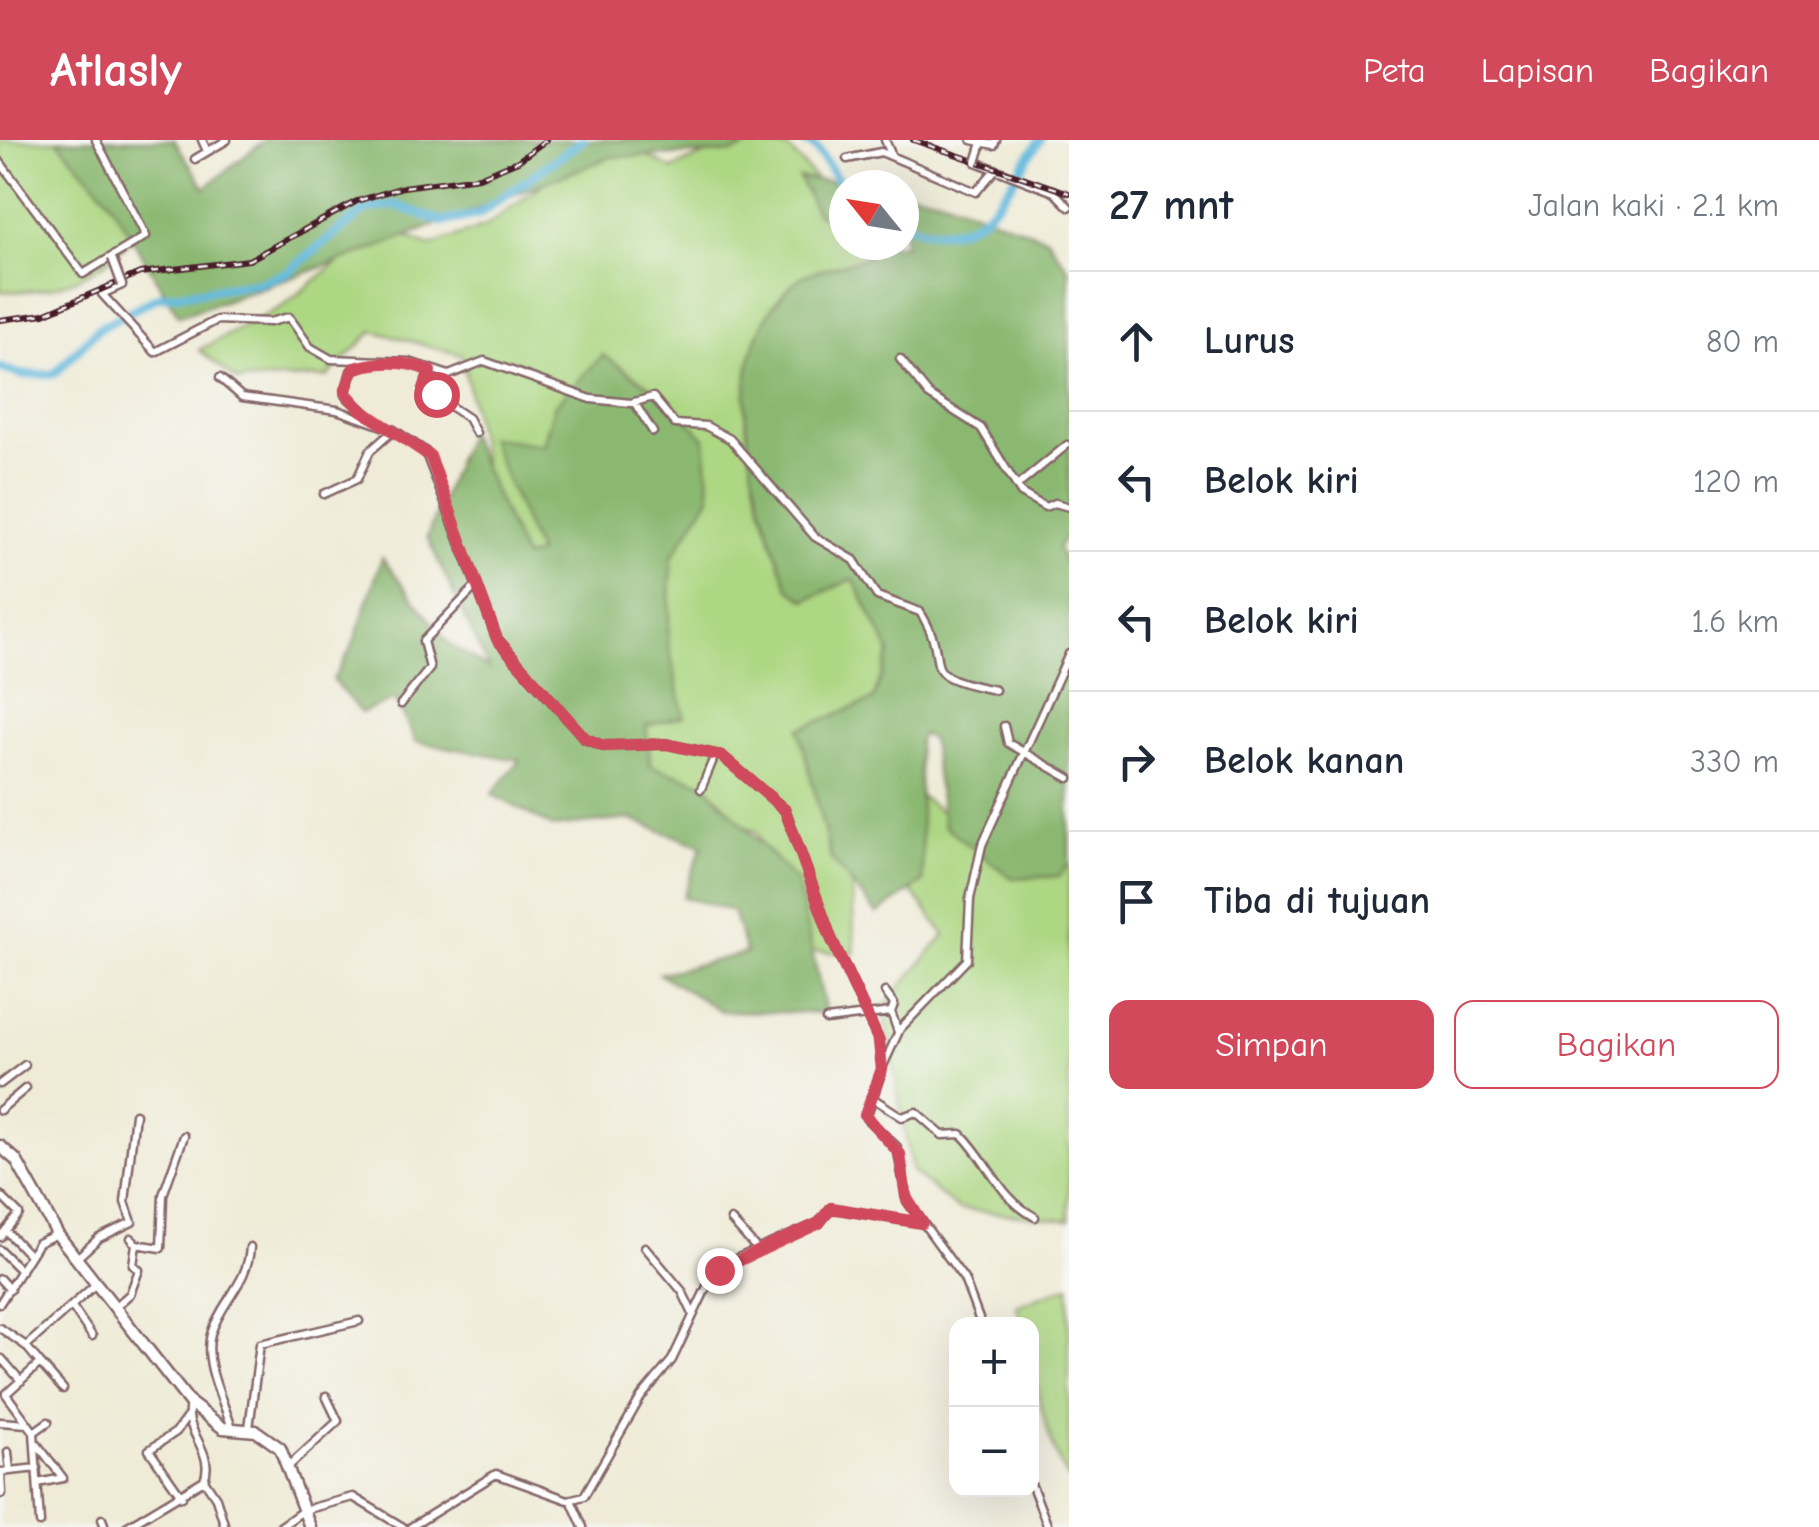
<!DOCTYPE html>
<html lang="id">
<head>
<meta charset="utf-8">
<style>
	body { margin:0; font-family:"Comic Neue",sans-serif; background:#f2f2f3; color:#1f2937 }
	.controls { position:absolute; right:30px; bottom:30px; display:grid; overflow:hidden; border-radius:20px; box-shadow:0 10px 40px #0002 }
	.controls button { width:90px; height:90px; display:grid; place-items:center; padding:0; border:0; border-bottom:2px solid #e0e1e3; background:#fff; color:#1f2937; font:50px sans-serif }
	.compass { position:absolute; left:829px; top:30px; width:90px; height:90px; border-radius:50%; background:#fff; box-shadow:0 10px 40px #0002; rotate:300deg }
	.stop { position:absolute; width:30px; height:30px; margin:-22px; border:8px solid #d1495b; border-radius:50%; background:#fff }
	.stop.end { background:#d1495b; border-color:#fff; box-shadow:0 2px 10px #0008 }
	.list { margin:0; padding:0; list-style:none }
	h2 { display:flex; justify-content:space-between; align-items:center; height:130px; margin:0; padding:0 40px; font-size:42px }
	h2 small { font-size:32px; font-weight:400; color:#747a83 }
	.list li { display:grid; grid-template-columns:65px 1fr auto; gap:30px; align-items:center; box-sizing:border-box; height:140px; padding:0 40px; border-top:2px solid #e0e1e3 }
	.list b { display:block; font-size:38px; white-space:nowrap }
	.list em { font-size:32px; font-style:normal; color:#747a83 }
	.actions { display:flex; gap:20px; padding:30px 40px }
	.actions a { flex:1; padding:22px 0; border:2px solid #d1495b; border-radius:20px; text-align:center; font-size:35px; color:#d1495b }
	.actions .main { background:#d1495b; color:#fff }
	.icon { flex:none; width:55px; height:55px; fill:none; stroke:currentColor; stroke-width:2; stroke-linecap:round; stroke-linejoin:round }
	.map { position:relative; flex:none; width:1069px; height:1387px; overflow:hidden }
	header { display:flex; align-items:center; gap:60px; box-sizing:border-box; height:140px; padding:0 50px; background:#d1495b; color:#fff }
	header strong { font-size:48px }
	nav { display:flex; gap:55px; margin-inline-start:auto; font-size:35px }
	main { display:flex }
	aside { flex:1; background:#fff }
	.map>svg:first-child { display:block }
	.green { fill:#add783; stroke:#7c7b57; stroke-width:2.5 }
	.forest { fill:#8ab871; stroke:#6a6c4e; stroke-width:2.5 }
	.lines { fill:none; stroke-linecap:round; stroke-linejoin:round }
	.river { stroke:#5fb8dc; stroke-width:9 }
	.minor-casing { stroke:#846667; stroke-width:11 }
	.major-casing { stroke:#846667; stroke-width:15 }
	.minor { stroke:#fff; stroke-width:6 }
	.major { stroke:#fff; stroke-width:10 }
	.rail-casing { stroke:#4a1f2b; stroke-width:6 }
	.rail { stroke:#f6f6f2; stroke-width:2.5; stroke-dasharray:8; stroke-linecap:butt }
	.minor-bridge-casing { stroke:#846667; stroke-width:11; stroke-linecap:butt }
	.minor-bridge { stroke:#fff; stroke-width:6 }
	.route { stroke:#d1495b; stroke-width:12 }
</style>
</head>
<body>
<header>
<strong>Atlasly</strong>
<nav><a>Peta</a><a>Lapisan</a><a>Bagikan</a></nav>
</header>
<main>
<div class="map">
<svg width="1069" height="1387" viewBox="0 0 1069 1387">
	<rect width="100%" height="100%" fill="#f6f6f2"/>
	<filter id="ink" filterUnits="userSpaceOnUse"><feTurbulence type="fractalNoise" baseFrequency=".01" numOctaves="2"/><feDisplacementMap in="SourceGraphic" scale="20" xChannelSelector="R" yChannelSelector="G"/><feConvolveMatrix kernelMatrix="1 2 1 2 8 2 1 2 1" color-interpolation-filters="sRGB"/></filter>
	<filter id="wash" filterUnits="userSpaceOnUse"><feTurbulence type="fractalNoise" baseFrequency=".0048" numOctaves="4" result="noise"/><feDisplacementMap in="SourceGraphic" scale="40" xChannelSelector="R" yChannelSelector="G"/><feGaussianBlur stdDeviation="2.25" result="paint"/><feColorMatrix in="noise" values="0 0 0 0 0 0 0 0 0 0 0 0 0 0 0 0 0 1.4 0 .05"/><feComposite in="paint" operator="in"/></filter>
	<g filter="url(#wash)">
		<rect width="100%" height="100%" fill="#efebd7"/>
		<path class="green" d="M0 0H118L149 75C117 127 61 156 0 151Z
			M736 0 789 9 844 71V105H873L858 136 875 436 897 551 851 726 855 814 801 810 757 692 648 641 550 421 519 432 484 328 462 215 373 191 327 237 238 241 199 210 283 166 383 86 430 106 486 86 573 22 628 6 672 29Z
			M865 617 960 685 1069 678V1080L958 1069 912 1032 883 868 945 795 913 753Z
			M1069 1146V1341C1043 1293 1032 1239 1032 1184H1021L1017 1165Z"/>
		<path class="forest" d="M57 0H174L205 48 265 0H764L732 13 611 17 360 114 179 176 108 58Z
			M799 38 871 45H844V96L816 72Z
			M904 51 940 58 1047 98 1069 130V392L1058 408 1069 430V724L1059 736 1012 738 944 686 931 600 922 594 918 601 923 742 877 774 831 719 799 589 873 560 890 512 853 439 806 460 789 449C755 357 708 218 796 141 812 128 848 124 868 117L855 105H904Z
			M603 215 663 255 705 298 710 357 672 417 668 503 684 576 646 586 651 626 704 643 797 742 826 873 721 871 659 834 746 813 733 771 683 757 702 706 629 679 553 687 492 654 520 620 416 602 395 559 361 573 333 540 353 505 382 418 449 504 489 529 427 397 468 292 524 418 538 414 489 297 543 305 554 266Z"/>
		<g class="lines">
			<path class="river" d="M680 0H686
				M802 0 817 9 844 49
				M904 84C981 113 1003 53 1040 0
				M0 228 22 235 54 234 99 188 157 157 259 143 288 132 365 70 395 65 443 82 479 74 583 0"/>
		</g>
	</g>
	<g filter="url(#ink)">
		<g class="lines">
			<g class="minor-casing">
				<path id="minor" d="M202 0 207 11
					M885 0 891 14
					M972 0 994 5 996 0
					M195 19 227 0
					M847 19 881 12 976 52 995 30
					M0 22 83 134 146 96 96 0
					M976 22 1054 52 1069 67
					M122 145 102 154 155 212 217 180 270 182 289 177 310 207 331 219 409 222 449 235 484 221 591 259 631 263 653 257 675 284 706 286 730 299 815 397 854 420 877 456 920 472C956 528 908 533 995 550
					M900 219 929 255 981 288 1021 353 1045 367 1055 363 1069 367
					M369 223 351 231 345 255 376 282
					M430 231 424 249 468 278 476 293
					M220 238 242 257 337 270 394 290 425 311 497 499 585 599 603 606 666 604 722 616 785 670 831 798 879 901 882 929 866 978 897 1007 907 1061 964 1139 981 1184
					M634 262 653 292
					M1017 346 1067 305
					M324 354 357 339 370 311 394 290
					M401 564 430 528 423 501 476 446
					M1004 586 1008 603 1069 638
					M701 649 715 615
					M885 852 894 864 891 872 898 892
					M826 880 891 872
					M882 928 900 889 967 820 970 759 982 705 1069 514
					M0 944 25 925
					M871 957 902 977 916 972 942 995 961 994C989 1022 999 1058 1035 1077
					M0 970 26 948
					M0 1055 19 1074 0 1097
					M731 1080 757 1109
					M6 1091 29 1115
					M136 1104 161 1108 163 1055 184 996
					M645 1107 682 1151 692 1172
					M0 1110 21 1131
					M77 1118 99 1098 132 1082 125 1062 135 974
					M0 1139 10 1150
					M0 1163 38 1103 57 1094
					M116 1166 130 1154 139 1130 133 1125 136 1104 131 1098
					M73 1168 92 1196
					M0 1188 26 1206
					M2 1219 21 1241
					M40 1223 63 1249
					M0 1282 27 1284
					M232 1288C223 1260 203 1223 211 1194 221 1161 248 1144 250 1107
					M249 1288 260 1204 359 1181
					M34 1292 48 1282
					M37 1304 63 1338 38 1343
					M8 1312 10 1331
					M289 1326 338 1281 326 1256
					M204 1340 216 1358 225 1387
					M1032 1346 1048 1387
					M2 1354 1 1332 37 1328
					M182 1357 149 1310 176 1292 187 1277
					M571 1360 583 1387
					M102 1379 105 1387
					M40 1383 34 1292 6 1254 40 1223 26 1206 96 1144
					M126 1387 204 1340C216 1312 182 1291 190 1264
					M280 1387 304 1370 353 1357 403 1387
					M411 1387 496 1334 568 1360 584 1356 641 1257 672 1220 710 1140 733 1120 819 1083 831 1068 921 1083"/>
			</g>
			<g class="major-casing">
				<path id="major" d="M0 1006 16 1020 58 1095 190 1263 223 1288 256 1291 280 1308 310 1387"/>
			</g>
			<use href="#minor" class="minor"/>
			<use href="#major" class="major"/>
			<g class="rail-casing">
				<path id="rail" d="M913 0 1069 53
					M0 180 44 174 140 133 249 120 357 61 403 47 479 37 518 21 546 0"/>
			</g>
			<use href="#rail" class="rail"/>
			<g class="minor-bridge-casing">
				<path id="minor-bridge" d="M976 22 981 6
					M112 118 122 145"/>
			</g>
			<use href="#minor-bridge" class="minor-bridge"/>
		</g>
	</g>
	<g class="lines" filter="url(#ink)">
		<path class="route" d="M436 254 424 249 430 231C404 220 382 221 354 228L345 252 361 270 430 316 497 499 585 598 603 606 666 604 722 616 785 670 831 798 879 901 882 929 865 975 900 1014 906 1057 922 1083 831 1068 819 1083 719 1130"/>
	</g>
</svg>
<div class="controls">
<button>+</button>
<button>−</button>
</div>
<svg class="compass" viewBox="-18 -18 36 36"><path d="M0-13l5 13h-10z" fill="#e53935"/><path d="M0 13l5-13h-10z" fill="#747a83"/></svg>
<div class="stop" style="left:436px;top:254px"></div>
<div class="stop end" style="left:719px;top:1130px"></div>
</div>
<aside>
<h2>27 mnt<small>Jalan kaki · 2.1 km</small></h2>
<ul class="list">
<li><svg class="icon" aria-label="ahead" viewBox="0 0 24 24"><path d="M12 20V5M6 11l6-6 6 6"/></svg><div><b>Lurus</b></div><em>80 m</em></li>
<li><svg class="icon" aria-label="left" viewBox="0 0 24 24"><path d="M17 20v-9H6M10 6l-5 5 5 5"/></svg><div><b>Belok kiri</b></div><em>120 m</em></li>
<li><svg class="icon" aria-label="left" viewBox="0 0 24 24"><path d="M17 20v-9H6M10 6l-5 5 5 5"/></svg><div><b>Belok kiri</b></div><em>1.6 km</em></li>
<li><svg class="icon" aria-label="right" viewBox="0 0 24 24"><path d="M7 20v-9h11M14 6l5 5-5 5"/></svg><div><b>Belok kanan</b></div><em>330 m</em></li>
<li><svg class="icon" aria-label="arrive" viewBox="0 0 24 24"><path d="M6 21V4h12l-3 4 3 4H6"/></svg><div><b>Tiba di tujuan</b></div></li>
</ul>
<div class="actions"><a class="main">Simpan</a><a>Bagikan</a></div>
</aside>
</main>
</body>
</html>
